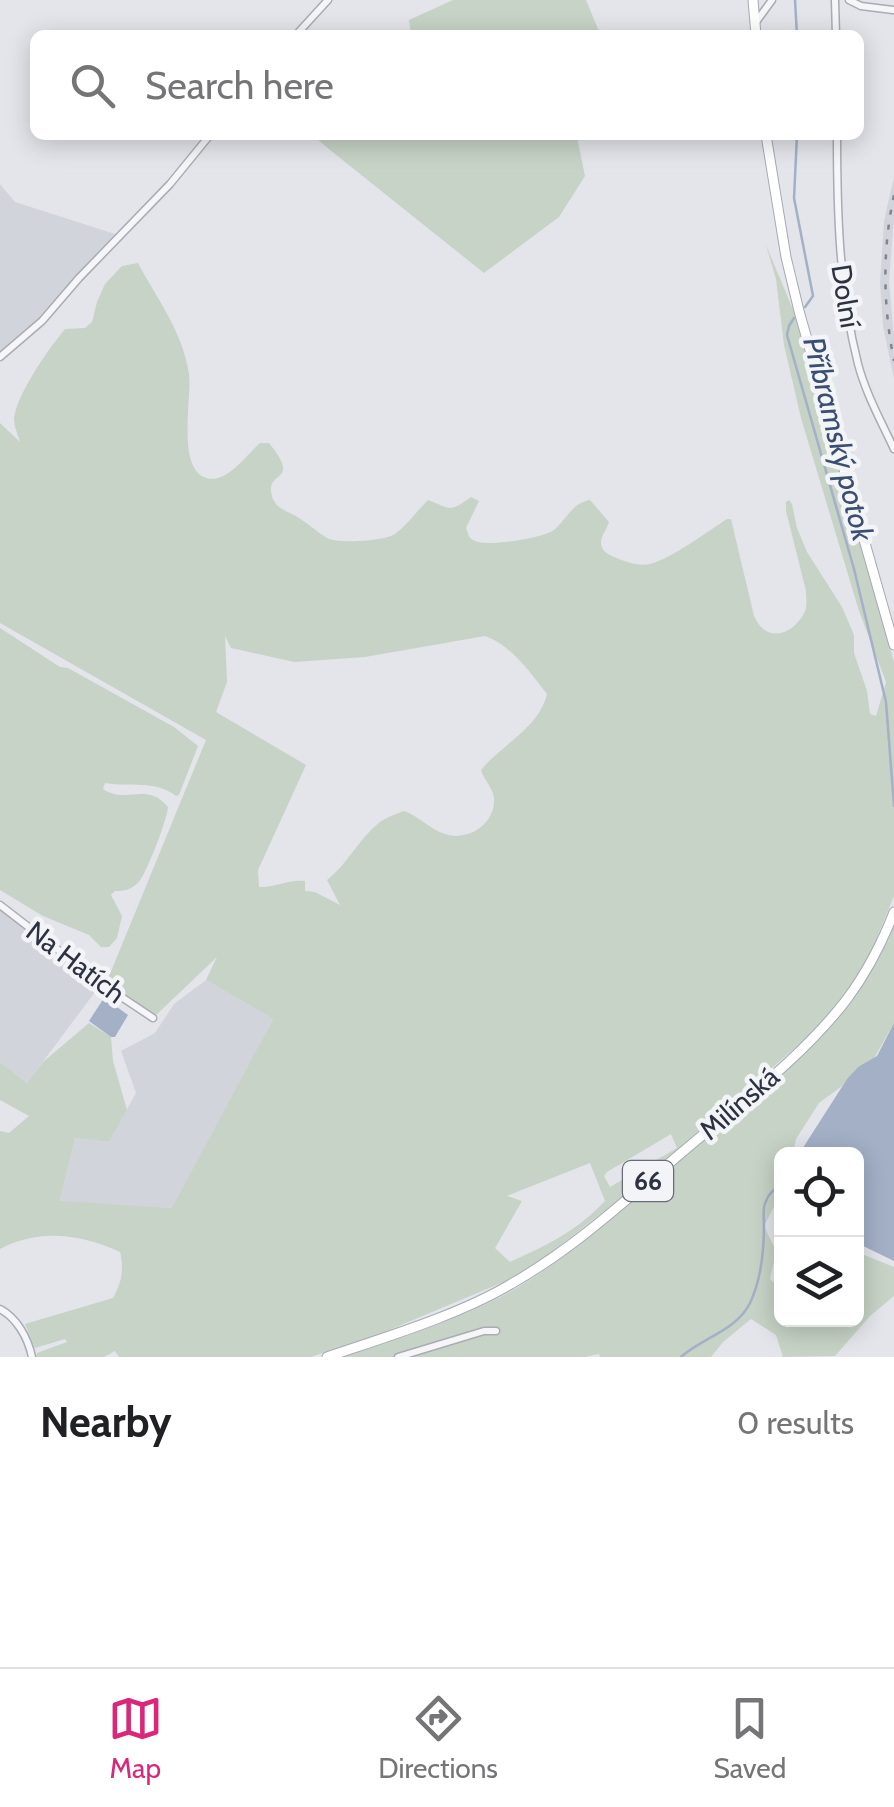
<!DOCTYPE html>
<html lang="en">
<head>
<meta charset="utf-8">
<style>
	body { margin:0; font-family:Cabin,sans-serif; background:#f6f6f6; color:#202124 }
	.controls { position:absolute; right:30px; bottom:30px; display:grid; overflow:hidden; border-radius:15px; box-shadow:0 5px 25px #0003 }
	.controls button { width:90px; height:90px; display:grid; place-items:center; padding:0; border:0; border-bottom:2px solid #e0e0e0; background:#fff; color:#202124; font:50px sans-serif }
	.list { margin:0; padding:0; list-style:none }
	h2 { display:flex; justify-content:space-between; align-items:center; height:130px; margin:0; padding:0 40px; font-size:42px }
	h2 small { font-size:32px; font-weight:400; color:#757577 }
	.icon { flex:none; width:55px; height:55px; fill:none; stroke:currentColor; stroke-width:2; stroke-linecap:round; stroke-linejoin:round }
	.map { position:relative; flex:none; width:894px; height:1357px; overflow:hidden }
	.search { position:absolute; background:#fff; box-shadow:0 5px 25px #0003; left:30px; right:30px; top:30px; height:110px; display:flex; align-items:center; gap:25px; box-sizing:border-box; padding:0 35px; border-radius:15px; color:#757577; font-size:38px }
	.sheet { height:310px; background:#fff }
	nav { display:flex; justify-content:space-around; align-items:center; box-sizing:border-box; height:140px; border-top:2px solid #e0e0e0; background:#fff; font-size:28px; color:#757577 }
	nav a { display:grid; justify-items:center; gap:5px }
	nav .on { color:#db2777 }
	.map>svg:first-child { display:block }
	.built { fill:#d2d4dc }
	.green { fill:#c7d3c6; fill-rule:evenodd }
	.water { fill:#a3b0c6 }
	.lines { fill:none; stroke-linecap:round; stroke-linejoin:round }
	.stream { stroke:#a3b0c6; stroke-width:2.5 }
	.minor-casing { stroke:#a9acb4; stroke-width:9 }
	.primary-casing { stroke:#a4a9b4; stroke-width:11 }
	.minor { stroke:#f6f6f9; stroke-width:6 }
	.primary { stroke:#fff; stroke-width:9 }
	.rail { stroke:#7f8492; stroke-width:2.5; stroke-dasharray:5 10; stroke-linecap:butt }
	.labels { text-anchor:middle; stroke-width:9; stroke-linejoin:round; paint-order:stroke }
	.shield { fill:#f3f4f7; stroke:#686c77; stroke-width:2.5 }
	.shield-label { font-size:25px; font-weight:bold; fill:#2d3240 }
	.street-label { font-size:28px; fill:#2d3240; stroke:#f3f4f7 }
	.water-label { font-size:30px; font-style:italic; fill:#3b4d70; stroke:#f3f4f7 }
</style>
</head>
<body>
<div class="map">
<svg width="894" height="1357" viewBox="0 0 894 1357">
	<rect width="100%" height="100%" fill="#e3e5ea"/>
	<path class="built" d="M894 177V219L889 282 894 336V379L883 326 880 282 884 221Z
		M0 184 15 202 115 234 35 322 0 352Z
		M0 910 98 988 27 1083 0 1062Z
		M206 980 273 1019 173 1208 60 1202 75 1138 109 1142 136 1093 121 1051 155 1033 174 1004Z"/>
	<path class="green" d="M453 0H586L600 34 411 35 409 20Z
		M318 135H579L578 142 585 176 559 217 484 273 330 150 318 140Z
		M766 245 794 312 894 662V896L869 957 843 996 824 1020 795 1048 616 1202 544 1258 506 1281 382 1333 311 1357H119L115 1351 104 1357H36L37 1353 67 1342 65 1339 35 1348 25 1324 113 1298C122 1282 124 1269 120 1252 82 1234 39 1228 0 1249V1131L9 1133 29 1116 0 1100V1062L27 1083 43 1062 89 1023 111 1037 113 1061 127 1110 109 1142 75 1138 60 1201 172 1208 273 1019 206 980 217 957 153 1018 105 986 206 740 0 623V423L20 442C18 435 14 426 14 419 16 395 50 347 65 329L85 328 92 322 97 302 105 284 122 266 138 263C157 299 183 332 189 374 192 397 177 465 204 477 225 487 247 454 260 443H269C303 485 264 469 272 496 275 510 292 512 302 520 310 525 318 533 327 538 338 544 385 541 395 534 408 524 417 511 428 500 452 509 448 513 471 497L479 501 466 528C469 535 468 538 475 541 488 547 543 538 554 530 567 519 572 503 590 500L609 522C607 529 600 537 601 544 602 553 612 556 619 559 629 563 639 566 650 564 671 559 708 531 727 519H731L754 616C765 642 790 637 803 615 808 608 806 600 806 591L786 511V502L789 500 792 504 797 528 807 552 842 607 854 635V653L867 691 870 714 876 716 886 682 859 611 801 418 784 345 776 279ZM225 636 231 648 294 662 365 657 485 636C511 645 530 672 547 694 539 728 502 744 481 770 484 780 493 788 494 798 496 824 468 842 445 834 429 829 419 816 404 811 396 814 387 817 380 822 359 838 348 864 327 880L340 905 315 892 305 891V881C288 879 275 888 259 887L258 870 306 765 216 712 227 682ZM671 1134 677 1148 610 1187 604 1176 607 1172ZM590 1163 605 1201C574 1233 549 1244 510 1262L495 1248 522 1201 507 1196Z
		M0 628 60 667 68 668 174 727 198 746 179 795 176 796C154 779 131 788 105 783L103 789C127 805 146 781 168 807 167 820 146 875 138 883 130 890 125 891 115 891L111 895 122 916 117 938 109 947H101L89 935 43 916 0 890Z
		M894 926V1023L873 1060 858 1067 842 1086 819 1103 796 1139 793 1154H782L781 1193 764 1226 776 1251 770 1279 781 1289 782 1320H856L857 1252 894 1267V1296L870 1316 835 1356 783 1357 776 1335 751 1319 723 1342 711 1357H600L599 1354 585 1357H343C400 1338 461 1319 513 1290 574 1255 628 1205 681 1159 761 1091 854 1027 894 926Z"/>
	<path class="water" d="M106 999 128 1015 115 1037H111L89 1021 102 1001Z
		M894 1023V1261L857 1243 856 1154H799L847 1079 858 1067 877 1056Z"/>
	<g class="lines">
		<path class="stream" d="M795 0 797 35
			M797 135 794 198 813 296 805 307
			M794 318 789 326 787 335 854 569 886 702 894 806
			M681 1357C702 1338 737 1330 750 1303 761 1280 764 1250 764 1225 764 1216 762 1209 766 1201 769 1193 775 1189 782 1184"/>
		<g class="minor-casing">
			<path id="minor" d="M835 0 836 35
				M849 0 861 6 893 10
				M756 22 772 0
				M296 35 328 0
				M837 135C837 212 839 289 858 364 866 394 881 421 894 449
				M0 357 42 321 79 278 170 184 210 135
				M0 905 105 986 153 1018
				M0 1309C17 1318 28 1338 32 1357
				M398 1357 484 1331H496"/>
		</g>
		<g class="primary-casing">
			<path id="primary" d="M753 0 756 35
				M766 135 786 257 799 311 894 645
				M327 1357C386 1337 459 1315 511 1284 573 1249 626 1200 680 1154 736 1106 802 1058 847 999 867 972 882 943 894 912"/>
		</g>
		<use href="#minor" class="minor"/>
		<use href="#primary" class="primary"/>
		<path class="rail" d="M894 195C882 251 883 305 894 361"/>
	</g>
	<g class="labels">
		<rect class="shield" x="623" y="1161" width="50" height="40" rx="8"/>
		<g class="shield-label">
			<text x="648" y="1190">66</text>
		</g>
		<g class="street-label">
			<text transform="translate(846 296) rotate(81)" y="10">Dolní</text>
			<text transform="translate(76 962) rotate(37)" y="10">Na Hatích</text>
			<text transform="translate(739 1103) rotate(-41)" y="10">Milínská</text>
		</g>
		<g class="water-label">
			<text transform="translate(838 439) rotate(76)" y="10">Příbramský potok</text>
		</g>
	</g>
</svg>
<div class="controls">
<button><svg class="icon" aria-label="locate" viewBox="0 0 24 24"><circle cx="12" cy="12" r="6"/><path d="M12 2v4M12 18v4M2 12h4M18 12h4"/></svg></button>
<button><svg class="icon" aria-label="layers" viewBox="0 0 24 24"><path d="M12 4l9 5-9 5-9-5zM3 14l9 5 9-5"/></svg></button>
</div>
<div class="search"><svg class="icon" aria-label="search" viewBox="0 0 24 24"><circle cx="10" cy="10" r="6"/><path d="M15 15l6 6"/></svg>Search here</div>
</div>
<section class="sheet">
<h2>Nearby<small>0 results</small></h2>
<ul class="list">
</ul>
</section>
<nav>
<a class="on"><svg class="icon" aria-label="map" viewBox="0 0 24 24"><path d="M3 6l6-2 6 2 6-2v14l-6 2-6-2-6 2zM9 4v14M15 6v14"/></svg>Map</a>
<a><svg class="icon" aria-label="directions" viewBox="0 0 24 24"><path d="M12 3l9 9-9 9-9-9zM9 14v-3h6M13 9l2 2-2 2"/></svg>Directions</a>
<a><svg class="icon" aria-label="saved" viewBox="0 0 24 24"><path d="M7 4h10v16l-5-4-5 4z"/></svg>Saved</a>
</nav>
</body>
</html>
